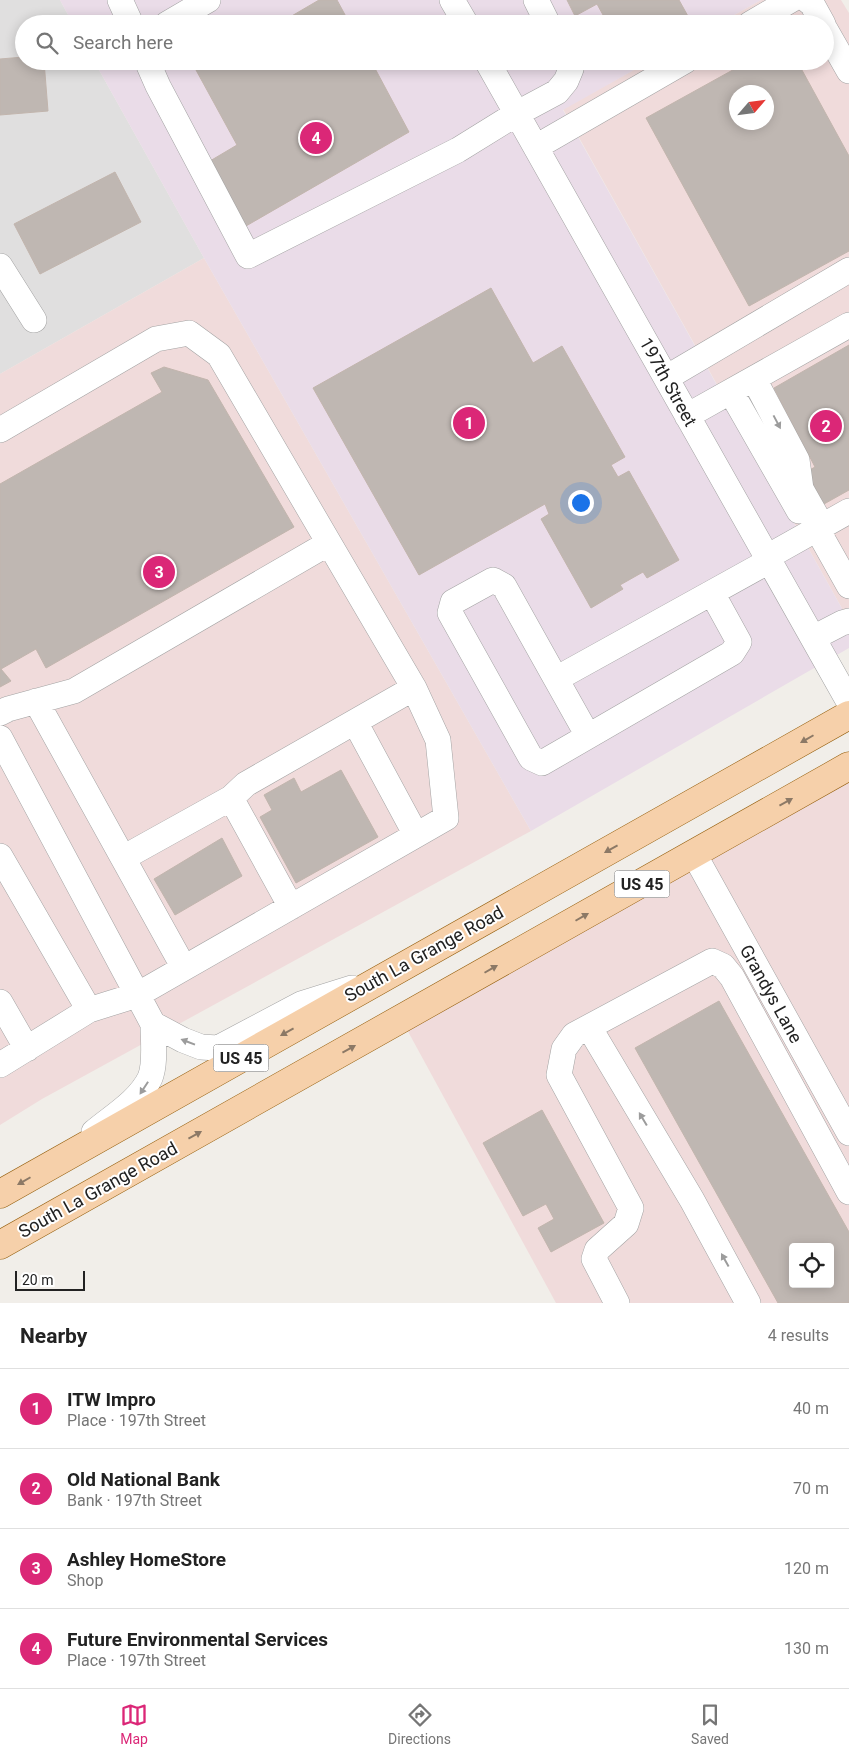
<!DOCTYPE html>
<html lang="en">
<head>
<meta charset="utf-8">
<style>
	body { margin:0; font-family:Roboto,sans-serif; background:#f6f6f6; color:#222 }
	.controls { position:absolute; right:15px; bottom:15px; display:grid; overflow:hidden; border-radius:5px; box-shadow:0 2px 12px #0003 }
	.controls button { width:45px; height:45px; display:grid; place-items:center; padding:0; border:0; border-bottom:1px solid #e0e0e0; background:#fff; color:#222; font:25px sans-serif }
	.compass { position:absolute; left:729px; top:85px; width:45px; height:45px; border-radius:50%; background:#fff; box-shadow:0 2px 12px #0003; rotate:62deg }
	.scale { position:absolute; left:15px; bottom:12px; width:70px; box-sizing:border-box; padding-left:5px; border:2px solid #222; border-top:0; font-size:14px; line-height:18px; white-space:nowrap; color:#222; -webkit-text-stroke:4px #fff; paint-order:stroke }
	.you { position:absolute; left:580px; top:502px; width:18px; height:18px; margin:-12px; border:4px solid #fff; border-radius:50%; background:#1a73e8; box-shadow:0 0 0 8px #1a73e833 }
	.badge { display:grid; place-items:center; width:32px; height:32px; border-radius:50%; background:#db2777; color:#fff; font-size:16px; font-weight:700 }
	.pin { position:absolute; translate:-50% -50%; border:2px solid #fff; box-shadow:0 1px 5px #0006 }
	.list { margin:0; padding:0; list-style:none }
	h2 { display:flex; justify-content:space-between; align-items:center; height:65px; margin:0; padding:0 20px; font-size:21px }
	h2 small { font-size:16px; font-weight:400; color:#767676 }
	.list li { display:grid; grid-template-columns:32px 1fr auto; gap:15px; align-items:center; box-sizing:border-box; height:80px; padding:0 20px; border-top:1px solid #e0e0e0 }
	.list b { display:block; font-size:19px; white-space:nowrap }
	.list p { margin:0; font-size:16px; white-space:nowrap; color:#767676 }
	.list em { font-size:16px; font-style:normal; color:#767676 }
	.icon { flex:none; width:28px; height:28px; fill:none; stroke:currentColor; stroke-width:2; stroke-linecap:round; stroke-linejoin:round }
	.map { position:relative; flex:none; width:849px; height:1303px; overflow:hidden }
	.search { position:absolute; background:#fff; box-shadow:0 2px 12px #0003; left:15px; right:15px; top:15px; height:55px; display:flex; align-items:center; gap:12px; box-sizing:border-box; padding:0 18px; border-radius:28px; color:#767676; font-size:19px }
	.sheet { height:385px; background:#fff }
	nav { display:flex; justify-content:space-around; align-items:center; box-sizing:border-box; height:70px; border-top:1px solid #e0e0e0; background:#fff; font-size:14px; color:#767676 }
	nav a { display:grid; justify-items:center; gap:2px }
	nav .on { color:#db2777 }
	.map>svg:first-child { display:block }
	.residential { fill:#e0dfdf }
	.commercial { fill:#f0dbdb; fill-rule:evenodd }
	.industrial { fill:#eadce8 }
	.building { fill:#bfb7b2; stroke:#c2b5ad; fill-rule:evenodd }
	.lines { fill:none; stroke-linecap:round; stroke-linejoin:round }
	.minor-casing { stroke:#a3a3a3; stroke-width:26 }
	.major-casing { stroke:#945e0c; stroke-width:29 }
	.minor { stroke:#fff; stroke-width:25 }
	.major { stroke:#f6d0aa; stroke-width:28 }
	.oneway { fill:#9c9c9c }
	.oneway2 { fill:#8c7966 }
	.labels { text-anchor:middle; stroke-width:4; stroke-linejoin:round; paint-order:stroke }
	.shield { fill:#fff; stroke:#646464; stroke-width:1 }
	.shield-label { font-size:16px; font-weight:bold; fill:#222 }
	.street-label { font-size:18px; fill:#222; stroke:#fff }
</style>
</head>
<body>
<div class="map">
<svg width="849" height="1303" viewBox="0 0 849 1303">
	<rect width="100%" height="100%" fill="#f1eee9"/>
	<path class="residential" d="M0 0H60L73 24H24V61H94L204 258 0 374Z"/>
	<path class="commercial" d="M761 0H841L849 13V621L563 109 650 61H825V24H718ZM736 92H766V122H736Z
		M204 258 531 831 42 1099 0 1125V374Z
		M849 776V1303H556L405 1026ZM793 1247H830V1284H793Z"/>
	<path class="industrial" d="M60 0H761L718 24H73Z
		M94 61H650L563 110 849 621V648L531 831 204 258Z"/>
	<path class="building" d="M319 0H337L350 24H278Z
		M567 0H679L689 18 678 24H608L597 4 575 16Z
		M24 57V61H44L48 111 0 115V59Z
		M212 61H371L409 132 246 226 210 161 237 145 196 70Z
		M749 61H797L849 156V251L749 306 646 118ZM736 92H766V122H736Z
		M115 172 141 222 40 274 14 224Z
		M491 288 533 363 562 346 625 457 611 465 618 477 629 471 679 560 647 578 643 572 620 585 623 589 591 608 541 519 549 514 545 504 419 575 313 388Z
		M849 345V490L824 504 806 472 815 467 774 388Z
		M164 367 208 380 294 527 46 668 36 649 1 669 11 681 0 687V484L162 392 151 373Z
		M341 770 378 837 296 883 260 817 272 810 264 795 294 778 301 792Z
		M222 838 242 876 175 915 154 879Z
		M719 1001 849 1232V1303H778L635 1048ZM793 1247H830V1284H793Z
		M542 1110 604 1223 551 1252 538 1228 554 1219 546 1204 523 1216 483 1143Z"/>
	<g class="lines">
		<g class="minor-casing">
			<path id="minor" d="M120 0 131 24
				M452 0 466 24
				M536 0 548 24
				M807 0 812 4 823 24
				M167 24 208 0
				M750 24 791 0
				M825 29 849 71
				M147 61 158 86 248 256 458 150 516 114 557 92 566 81 571 69 567 61
				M487 61 849 702
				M536 147 685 61
				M0 266 34 320
				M666 378 849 270
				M754 379 797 460 801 489 822 526
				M731 392 799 511
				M687 416 849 325
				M0 430 156 339 189 333 219 355 329 543
				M817 529 849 586
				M767 557 849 511
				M712 593 739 642 732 653 542 763 531 758 450 613 453 602 493 580 504 586 556 679 769 561
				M813 638 842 623 849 621
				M556 679 588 736
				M36 701 123 858 231 798 246 784 414 688
				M0 713 8 709 74 691 329 543 414 688 438 740 446 818 137 995 89 1010 0 1065
				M355 722 416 835
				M0 738 153 1024C153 1039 156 1064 150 1078 139 1101 113 1116 94 1132
				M231 798 291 907
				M694 854 849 1133
				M0 856 89 1010
				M123 858 184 968
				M0 1002 27 1049
				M153 1024 183 1040 201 1047 218 1048 301 1004 352 988
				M589 1027 692 1200 748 1303
				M617 1303 594 1259 597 1250 626 1224 631 1208 559 1075 564 1049 574 1035 712 961 723 966 732 977 849 1192"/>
		</g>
		<g class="major-casing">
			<path id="major" d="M0 1194 849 715
				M0 1245 849 766"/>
		</g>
		<use href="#minor" class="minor"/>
		<use href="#major" class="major"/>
	</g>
	<defs><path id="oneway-solid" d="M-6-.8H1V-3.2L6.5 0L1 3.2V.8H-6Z" transform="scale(1.25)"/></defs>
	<g class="oneway">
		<use href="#oneway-solid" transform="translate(777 422) rotate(62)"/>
		<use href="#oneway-solid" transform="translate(188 1042) rotate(-159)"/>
		<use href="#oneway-solid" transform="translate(144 1088) rotate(123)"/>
		<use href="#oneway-solid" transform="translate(643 1119) rotate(-121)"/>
		<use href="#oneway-solid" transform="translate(725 1260) rotate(-119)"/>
	</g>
	<g class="oneway2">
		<use href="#oneway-solid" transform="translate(807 739) rotate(150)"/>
		<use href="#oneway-solid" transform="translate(786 802) rotate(-29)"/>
		<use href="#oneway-solid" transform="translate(611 849) rotate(151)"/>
		<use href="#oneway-solid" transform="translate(582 917) rotate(-30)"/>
		<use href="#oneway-solid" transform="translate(491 969) rotate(-30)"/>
		<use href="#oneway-solid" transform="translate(287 1032) rotate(151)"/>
		<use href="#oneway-solid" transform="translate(349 1049) rotate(-29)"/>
		<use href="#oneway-solid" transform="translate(195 1135) rotate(-29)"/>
		<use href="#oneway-solid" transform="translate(24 1181) rotate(150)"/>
	</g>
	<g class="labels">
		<g class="shield">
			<rect x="614.5" y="870.5" width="55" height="27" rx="4"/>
			<rect x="213.5" y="1044.5" width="55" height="27" rx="4"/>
		</g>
		<g class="shield-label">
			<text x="642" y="890">US 45</text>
			<text x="241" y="1064">US 45</text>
		</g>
		<g class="street-label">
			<text transform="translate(668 382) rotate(61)" y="6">197th Street</text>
			<text transform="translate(424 954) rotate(-29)" y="6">South La Grange Road</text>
			<text transform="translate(771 994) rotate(61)" y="6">Grandys Lane</text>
			<text transform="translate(98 1190) rotate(-29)" y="6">South La Grange Road</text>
		</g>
	</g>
</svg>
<div class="controls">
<button><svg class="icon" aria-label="locate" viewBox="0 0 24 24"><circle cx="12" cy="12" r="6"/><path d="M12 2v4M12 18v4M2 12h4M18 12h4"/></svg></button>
</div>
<svg class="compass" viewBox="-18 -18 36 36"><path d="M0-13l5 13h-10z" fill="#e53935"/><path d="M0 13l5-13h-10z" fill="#767676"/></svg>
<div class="scale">20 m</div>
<div class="you"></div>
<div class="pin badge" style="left:469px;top:423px">1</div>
<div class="pin badge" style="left:826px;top:426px">2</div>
<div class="pin badge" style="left:159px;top:572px">3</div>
<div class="pin badge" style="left:316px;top:138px">4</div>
<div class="search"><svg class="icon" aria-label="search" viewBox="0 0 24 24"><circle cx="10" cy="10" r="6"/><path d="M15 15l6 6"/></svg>Search here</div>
</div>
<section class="sheet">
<h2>Nearby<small>4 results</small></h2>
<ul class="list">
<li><span class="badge">1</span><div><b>ITW Impro</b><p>Place · 197th Street</p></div><em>40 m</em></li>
<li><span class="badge">2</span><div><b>Old National Bank</b><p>Bank · 197th Street</p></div><em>70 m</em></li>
<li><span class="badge">3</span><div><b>Ashley HomeStore</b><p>Shop</p></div><em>120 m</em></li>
<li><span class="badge">4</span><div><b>Future Environmental Services</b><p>Place · 197th Street</p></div><em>130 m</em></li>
</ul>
</section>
<nav>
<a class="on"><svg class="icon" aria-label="map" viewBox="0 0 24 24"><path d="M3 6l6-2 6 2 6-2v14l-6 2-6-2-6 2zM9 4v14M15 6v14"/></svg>Map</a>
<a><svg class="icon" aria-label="directions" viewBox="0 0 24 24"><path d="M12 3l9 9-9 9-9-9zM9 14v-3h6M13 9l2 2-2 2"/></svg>Directions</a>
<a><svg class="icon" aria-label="saved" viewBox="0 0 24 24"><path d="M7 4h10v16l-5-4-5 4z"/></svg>Saved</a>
</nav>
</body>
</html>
